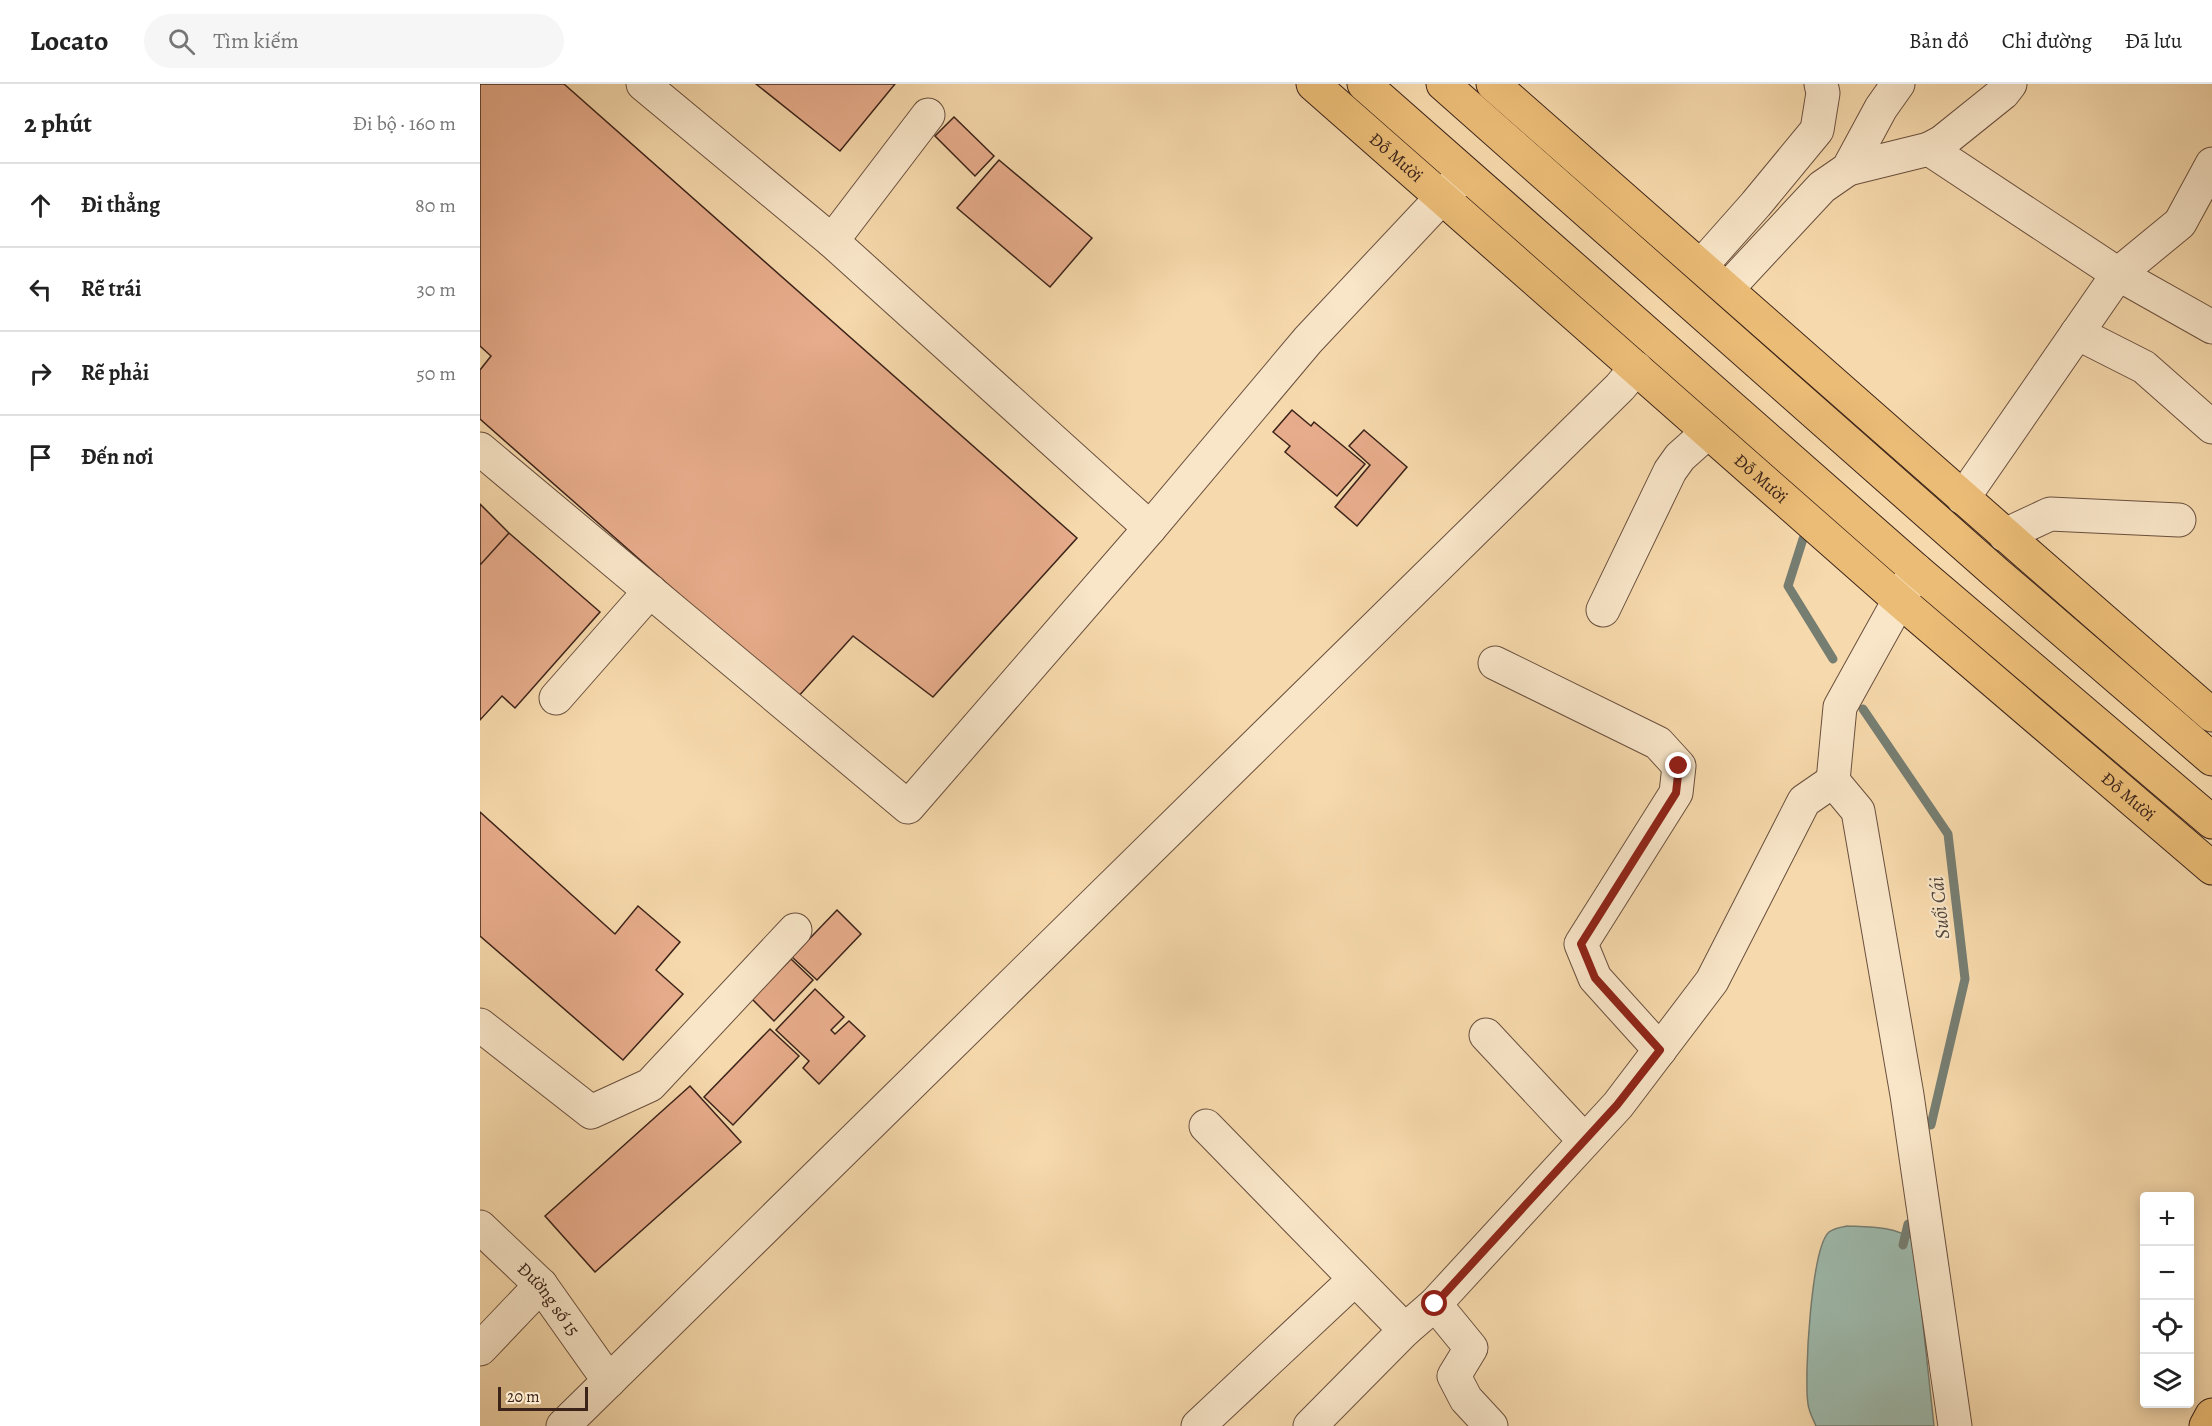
<!DOCTYPE html>
<html lang="vi">
<head>
<meta charset="utf-8">
<style>
	body { margin:0; font-family:Alegreya,serif; background:#f6f6f6; color:#222 }
	.controls { position:absolute; right:18px; bottom:18px; display:grid; overflow:hidden; border-radius:6px; box-shadow:0 3px 15px #0003 }
	.controls button { width:54px; height:54px; display:grid; place-items:center; padding:0; border:0; border-bottom:2px solid #e0e0e0; background:#fff; color:#222; font:30px sans-serif }
	.scale { position:absolute; left:18px; bottom:15px; width:90px; box-sizing:border-box; padding-left:6px; border:3px solid #3b2319; border-top:0; font-size:16px; line-height:21px; white-space:nowrap; color:#3b2319; -webkit-text-stroke:4px #f9e6c9; paint-order:stroke }
	.stop { position:absolute; width:18px; height:18px; margin:-14px; border:4px solid #8f2418; border-radius:50%; background:#fff }
	.stop.end { background:#8f2418; border-color:#fff; box-shadow:0 2px 6px #0008 }
	.list { margin:0; padding:0; list-style:none }
	h2 { display:flex; justify-content:space-between; align-items:center; height:78px; margin:0; padding:0 24px; font-size:26px }
	h2 small { font-size:20px; font-weight:400; color:#767676 }
	.list li { display:grid; grid-template-columns:39px 1fr auto; gap:18px; align-items:center; box-sizing:border-box; height:84px; padding:0 24px; border-top:2px solid #e0e0e0 }
	.list b { display:block; font-size:22px; white-space:nowrap }
	.list em { font-size:20px; font-style:normal; color:#767676 }
	.icon { flex:none; width:33px; height:33px; fill:none; stroke:currentColor; stroke-width:2; stroke-linecap:round; stroke-linejoin:round }
	.map { position:relative; flex:none; width:1732px; height:1342px; overflow:hidden }
	header { display:flex; align-items:center; gap:36px; box-sizing:border-box; height:84px; padding:0 30px; background:#fff; border-bottom:2px solid #e0e0e0 }
	header strong { font-size:28px }
	nav { display:flex; gap:33px; margin-inline-start:auto; font-size:21px }
	.search { width:420px; height:54px; background:#f6f6f6; display:flex; align-items:center; gap:15px; box-sizing:border-box; padding:0 21px; border-radius:33px; color:#767676; font-size:22px }
	main { display:flex }
	aside { flex:1; background:#fff }
	.map>svg:first-child { display:block }
	.water { fill:#9dbaad; stroke:#767e72; stroke-width:1.5 }
	.lines { fill:none; stroke-linecap:round; stroke-linejoin:round }
	.stream { stroke:#767e72; stroke-width:9 }
	.building { fill:#e7ac8b; stroke:#3b2319; stroke-width:1.5 }
	.minor-casing { stroke:#6a503e; stroke-width:35 }
	.major-casing { stroke:#3b2319; stroke-width:35 }
	.highway-casing { stroke:#3b2319; stroke-width:35 }
	.minor { stroke:#f9e6c9; stroke-width:33 }
	.major { stroke:#ebbc76; stroke-width:33 }
	.highway { stroke:#ebbc76; stroke-width:33 }
	.route { stroke:#8f2418; stroke-width:8 }
	.labels { text-anchor:middle; stroke-width:4.5; stroke-linejoin:round; paint-order:stroke }
	.street-label { font-size:18px; fill:#3b2319; stroke:#f9e6c9 }
	.water-label { font-size:20px; font-style:italic; fill:#54493e; stroke:#f9e6c9 }
</style>
</head>
<body>
<header>
<strong>Locato</strong>
<div class="search"><svg class="icon" aria-label="search" viewBox="0 0 24 24"><circle cx="10" cy="10" r="6"/><path d="M15 15l6 6"/></svg>Tìm kiếm</div>
<nav><a>Bản đồ</a><a>Chỉ đường</a><a>Đã lưu</a></nav>
</header>
<main>
<aside>
<h2>2 phút<small>Đi bộ · 160 m</small></h2>
<ul class="list">
<li><svg class="icon" aria-label="ahead" viewBox="0 0 24 24"><path d="M12 20V5M6 11l6-6 6 6"/></svg><div><b>Đi thẳng</b></div><em>80 m</em></li>
<li><svg class="icon" aria-label="left" viewBox="0 0 24 24"><path d="M17 20v-9H6M10 6l-5 5 5 5"/></svg><div><b>Rẽ trái</b></div><em>30 m</em></li>
<li><svg class="icon" aria-label="right" viewBox="0 0 24 24"><path d="M7 20v-9h11M14 6l5 5-5 5"/></svg><div><b>Rẽ phải</b></div><em>50 m</em></li>
<li><svg class="icon" aria-label="arrive" viewBox="0 0 24 24"><path d="M6 21V4h12l-3 4 3 4H6"/></svg><div><b>Đến nơi</b></div></li>
</ul>
</aside>
<div class="map">
<svg width="1732" height="1342" viewBox="0 0 1732 1342">
	<rect width="100%" height="100%" fill="#f6d9ac"/>
	<filter id="stains"><feTurbulence type="fractalNoise" baseFrequency=".00333" numOctaves="4"/><feColorMatrix values="0 0 0 0 .2 0 0 0 0 .09 0 0 0 0 .02 0 0 0 .5 -.17"/></filter>
	<radialGradient id="worn" r=".72"><stop offset=".6" stop-color="#630" stop-opacity="0"/><stop offset="1" stop-color="#630" stop-opacity=".3"/></radialGradient>
	<path class="water" d="M1367 1142C1391 1143 1414 1142 1434 1156L1454 1342H1336C1333 1335 1329 1328 1328 1320 1324 1294 1331 1164 1349 1148 1354 1144 1361 1143 1367 1142Z"/>
	<g class="lines">
		<path class="stream" d="M1323 455 1308 502 1353 575
			M1383 625 1468 750 1485 895 1451 1041
			M1423 1161 1428 1140"/>
	</g>
	<path class="building" d="M0 0H84L597 454 453 613 373 552 317 614 0 335V286L11 272 0 262Z
		M276 0H415L360 67Z
		M474 33 514 72 495 92 455 52Z
		M519 76 612 154 570 203 477 124Z
		M812 326 831 342 834 338 885 380 857 412 805 368 810 362 793 348Z
		M884 346 927 383 877 442 855 423 890 381 869 362Z
		M0 420 29 449 0 481Z
		M29 449 120 528 35 624 22 612 0 636V481Z
		M0 728 135 850 158 822 200 858 176 886 203 910 143 976 0 852Z
		M357 826 381 850 337 896 312 873Z
		M311 875 333 896 294 937 272 915Z
		M335 905 364 933 351 946 355 950 369 937 385 952 339 1000 323 984 329 977 296 946Z
		M290 945 319 972 253 1041 224 1013Z
		M210 1002 261 1058 115 1188 65 1132Z"/>
	<g class="lines">
		<g class="minor-casing">
			<g id="minor">
				<path d="M163 0 352 157 670 444"/>
				<path d="M1449 65 1638 190 1732 243"/>
				<path d="M1368 85 1449 65 1462 58 1523 9 1530 0"/>
				<path d="M352 157 448 31"/>
				<path d="M1221 182 1276 120 1337 46 1343 9 1341 0"/>
				<path d="M1247 205 1342 103 1368 85 1401 24 1418 0"/>
				<path d="M1597 249 1664 283 1732 343"/>
				<path d="M0 365 428 723 670 444 828 256 982 92"/>
				<path d="M1483 414 1638 190 1700 139 1732 80"/>
				<path d="M1525 451 1570 430 1699 436"/>
				<path d="M1436 486 1360 623 1353 697 1378 727 1427 1011 1475 1342"/>
				<path d="M1123 526 1190 387 1200 373 1228 348"/>
				<path d="M1015 579 1178 659 1199 682 1196 709 1101 860 1115 894 1180 966"/>
				<path d="M76 614 170 507"/>
				<path d="M0 941 111 1028 170 1001 315 846"/>
				<path d="M1006 951 1104 1056"/>
				<path d="M726 1042 925 1246"/>
				<path id="s1" d="M0 1143 61 1201 129 1297"/>
				<path d="M955 1220 991 1264 974 1292 986 1315 1011 1342"/>
				<path d="M0 1265 61 1201"/>
				<path d="M83 1342 1140 303 1156 284"/>
				<path d="M718 1342 875 1195"/>
				<path d="M830 1342 925 1246 955 1220 1138 1021 1232 897 1324 717 1353 697"/>
			</g>
		</g>
		<g class="major-casing">
			<path id="major" d="M1726 1342 1732 1331"/>
		</g>
		<g class="highway-casing">
			<g id="highway">
				<path id="s2" d="M833 0 1419 516 1732 784"/>
				<path d="M884 0 1436 486 1732 738"/>
				<path d="M963 0 1515 488 1732 675"/>
				<path d="M1013 0C1253 209 1491 422 1732 631"/>
			</g>
		</g>
		<use href="#minor" class="minor"/>
		<use href="#major" class="major"/>
		<use href="#highway" class="highway"/>
	</g>
	<g class="lines">
		<path class="route" d="M955 1220 1137 1021 1180 966 1115 894 1101 860 1196 709 1199 682"/>
	</g>
	<g class="labels">
		<g class="street-label">
			<text dy="6" stroke="none"><textPath href="#s2" startOffset="111">Đỗ Mười</textPath></text>
			<text dy="6" stroke="none"><textPath href="#s2" startOffset="597">Đỗ Mười</textPath></text>
			<text dy="6" stroke="none"><textPath href="#s2" startOffset="1083">Đỗ Mười</textPath></text>
			<text dy="6" stroke="none"><textPath href="#s1" startOffset="100">Đường số 15</textPath></text>
		</g>
		<g class="water-label">
			<text transform="translate(1459 824) rotate(-96)" y="7">Suối Cái</text>
		</g>
	</g>
	<rect width="100%" height="100%" filter="url(#stains)"/>
	<rect width="100%" height="100%" fill="url(#worn)"/>
</svg>
<div class="controls">
<button>+</button>
<button>−</button>
<button><svg class="icon" aria-label="locate" viewBox="0 0 24 24"><circle cx="12" cy="12" r="6"/><path d="M12 2v4M12 18v4M2 12h4M18 12h4"/></svg></button>
<button><svg class="icon" aria-label="layers" viewBox="0 0 24 24"><path d="M12 4l9 5-9 5-9-5zM3 14l9 5 9-5"/></svg></button>
</div>
<div class="scale">20 m</div>
<div class="stop" style="left:955px;top:1220px"></div>
<div class="stop end" style="left:1199px;top:682px"></div>
</div>
</main>
</body>
</html>
